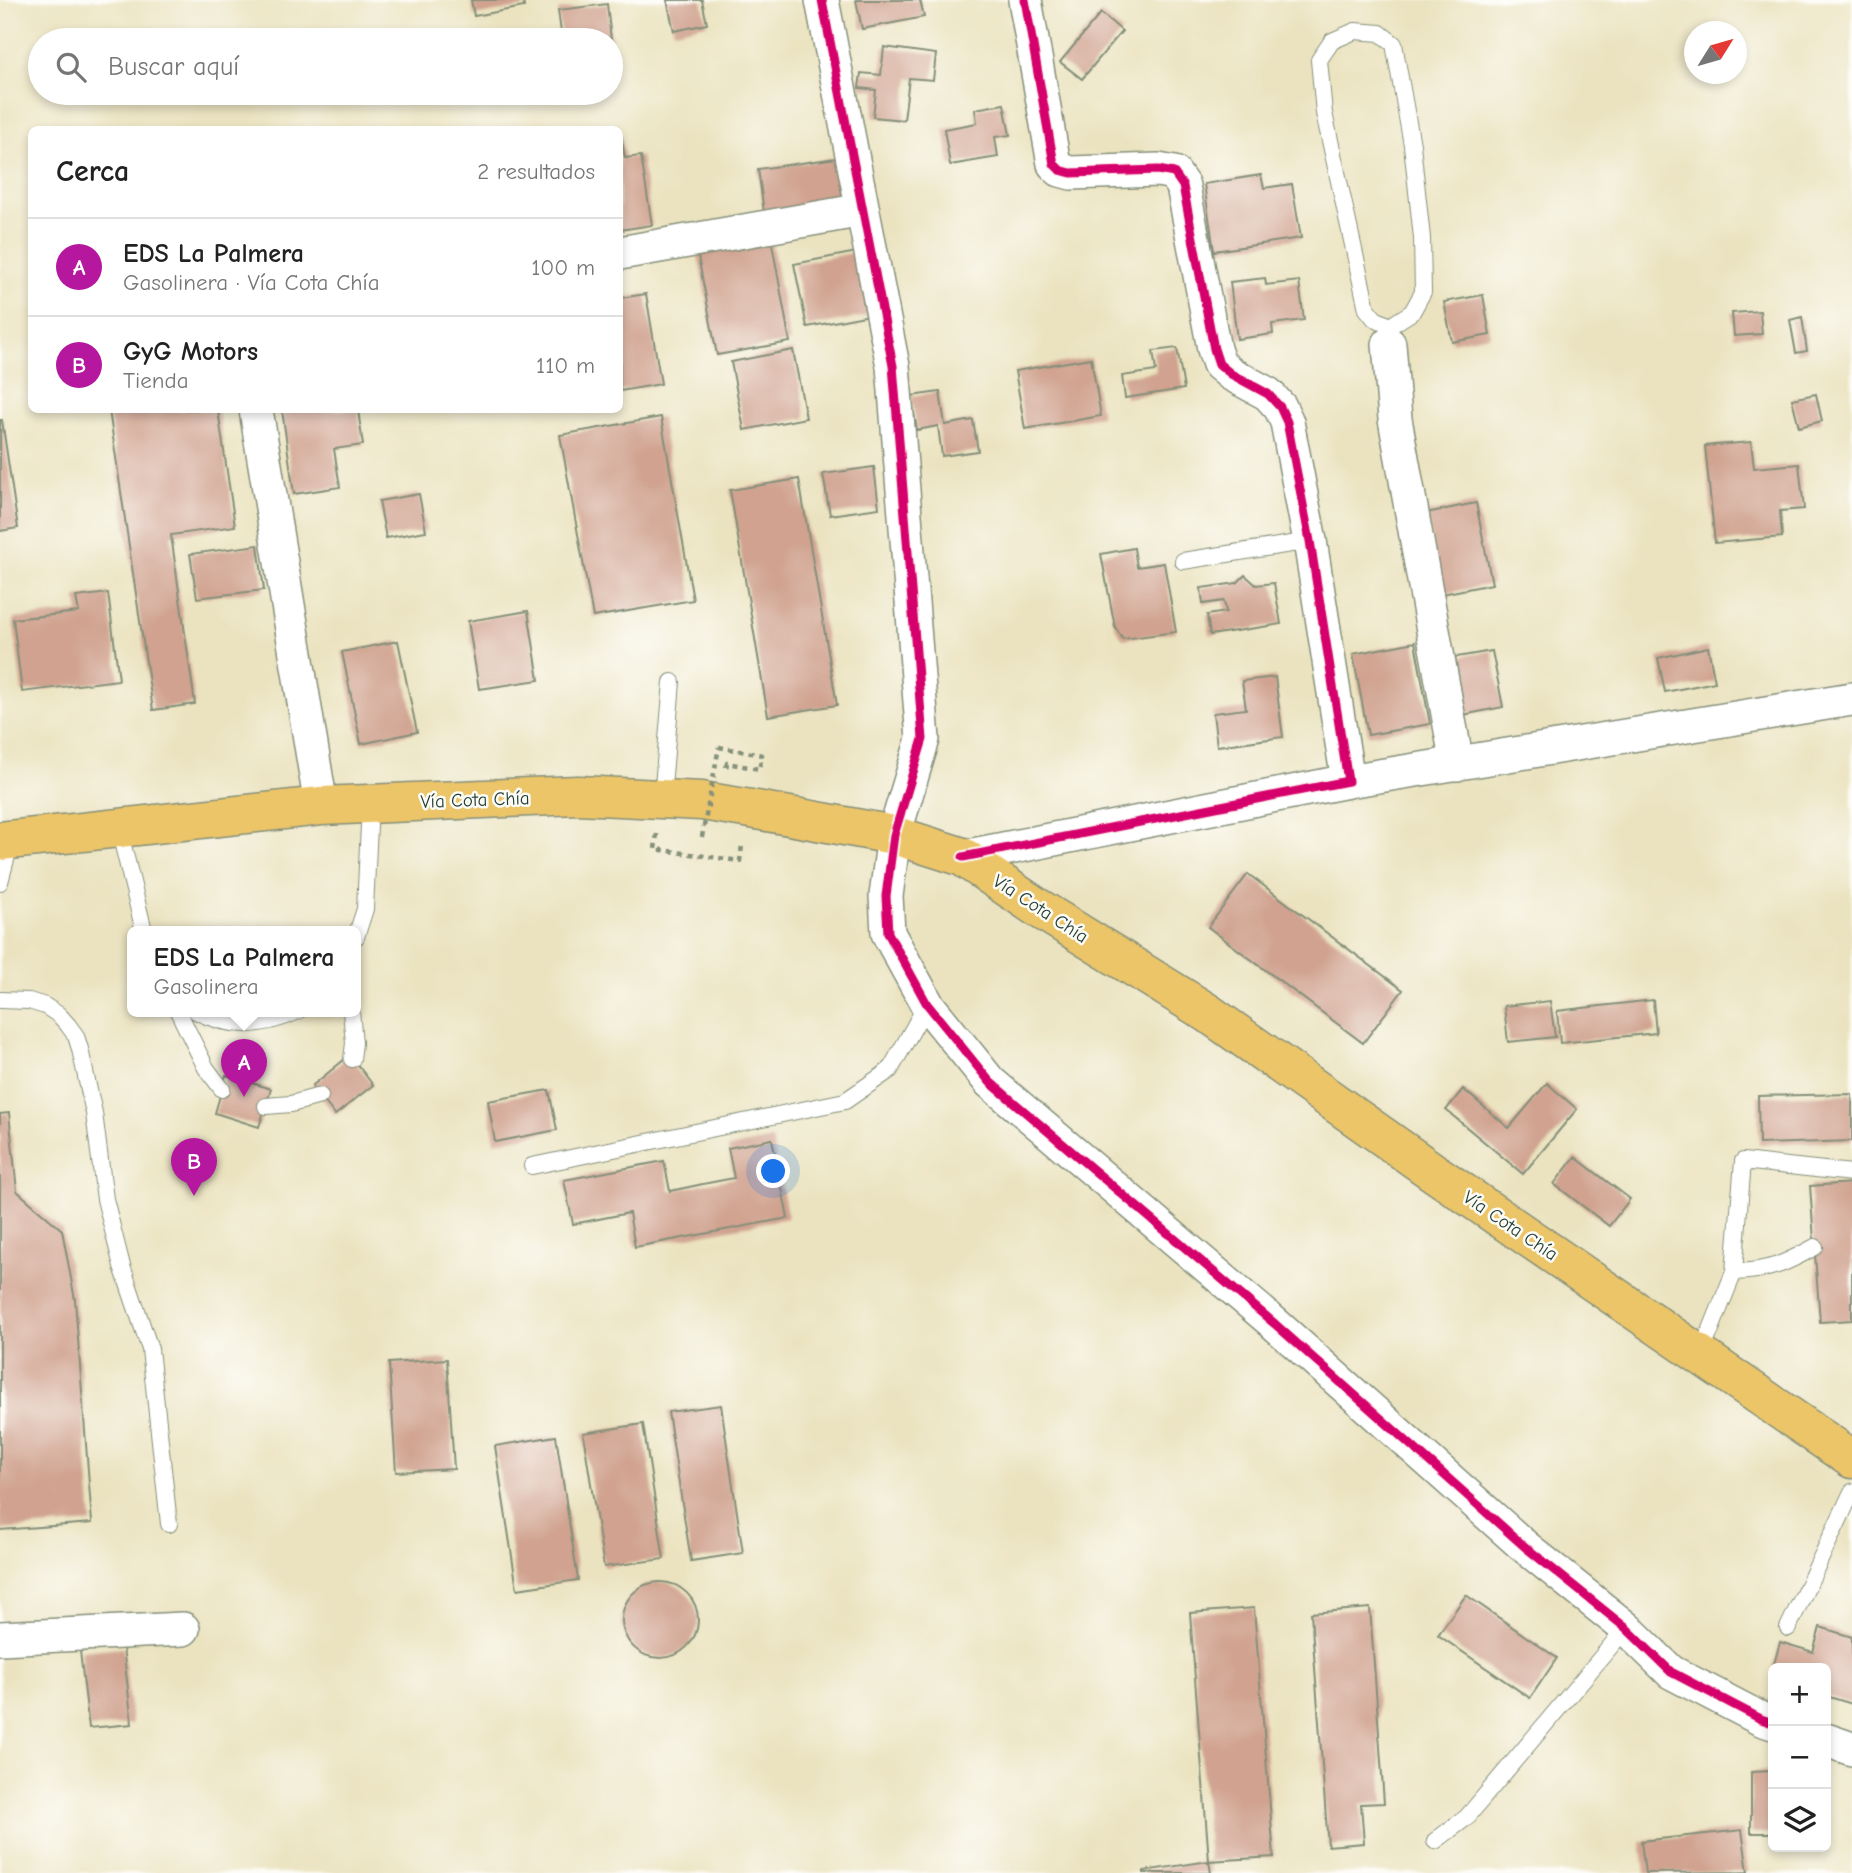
<!DOCTYPE html>
<html lang="es">
<head>
<meta charset="utf-8">
<style>
	body { margin:0; font-family:"Comic Neue",sans-serif; background:#f6f6f6; color:#222 }
	.controls { position:absolute; right:21px; bottom:21px; display:grid; overflow:hidden; border-radius:10px; box-shadow:0 4px 10px #0003 }
	.controls button { width:63px; height:63px; display:grid; place-items:center; padding:0; border:0; border-bottom:2px solid #e0e0e0; background:#fff; color:#222; font:35px sans-serif }
	.compass { position:absolute; left:1684px; top:21px; width:63px; height:63px; border-radius:50%; background:#fff; box-shadow:0 4px 10px #0003; rotate:53deg }
	.you { position:absolute; left:774px; top:1172px; width:24px; height:24px; margin:-18px; border:5px solid #fff; border-radius:50%; background:#1a73e8; box-shadow:0 0 0 10px #1a73e833 }
	.badge { display:grid; place-items:center; width:46px; height:46px; border-radius:50%; background:#b5179e; color:#fff; font-size:23px; font-weight:700 }
	.pin { position:absolute; translate:-50% -58px; filter:drop-shadow(0 2px 4px #0008) }
	.pin::after { content:''; position:absolute; top:37px; width:24px; height:21px; background:inherit; clip-path:polygon(0 0,100% 0,50% 100%) }
	.popup { position:absolute; left:127px; top:926px; width:234px; height:91px; box-sizing:border-box; display:grid; place-content:center; border-radius:10px; background:#fff; filter:drop-shadow(0 2px 5px #0005); font-size:23px; white-space:nowrap; color:#767676 }
	.popup b { font-size:26px; color:#222 }
	.popup::after { content:''; position:absolute; left:50%; top:100%; margin-left:-14px; border:14px solid transparent; border-top-color:#fff }
	.list { margin:0; padding:0; list-style:none }
	h2 { display:flex; justify-content:space-between; align-items:center; height:91px; margin:0; padding:0 28px; font-size:30px }
	h2 small { font-size:23px; font-weight:400; color:#767676 }
	.list li { display:grid; grid-template-columns:46px 1fr auto; gap:21px; align-items:center; box-sizing:border-box; height:98px; padding:0 28px; border-top:2px solid #e0e0e0 }
	.list b { display:block; font-size:26px; white-space:nowrap }
	.list p { margin:0; font-size:23px; white-space:nowrap; color:#767676 }
	.list em { font-size:23px; font-style:normal; color:#767676 }
	.icon { flex:none; width:38px; height:38px; fill:none; stroke:currentColor; stroke-width:2; stroke-linecap:round; stroke-linejoin:round }
	.map { position:relative; flex:none; width:1852px; height:1873px; overflow:hidden }
	.search { position:absolute; background:#fff; box-shadow:0 4px 10px #0003; left:28px; top:28px; width:595px; height:77px; display:flex; align-items:center; gap:18px; box-sizing:border-box; padding:0 24px; border-radius:38px; color:#767676; font-size:26px }
	.panel { position:absolute; background:#fff; box-shadow:0 4px 10px #0003; left:28px; top:126px; width:595px; height:287px; border-radius:10px }
	.map>svg:first-child { display:block }
	.building { fill:#d0a28f }
	.lines { fill:none; stroke-linecap:round; stroke-linejoin:round }
	.service-casing { stroke:#85907a; stroke-width:18 }
	.minor-casing { stroke:#85907a; stroke-width:36 }
	.primary-casing { stroke:#85907a; stroke-width:41 }
	.path { stroke:#85907a; stroke-width:4.5; stroke-dasharray:5 5; stroke-linecap:butt }
	.service { stroke:#fff; stroke-width:16 }
	.minor { stroke:#fff; stroke-width:33 }
	.primary { stroke:#edc569; stroke-width:38 }
	.path-bridge { stroke:#85907a; stroke-width:4.5; stroke-dasharray:5 5; stroke-linecap:butt }
	.cycleway-casing { stroke:#fdfcf7; stroke-width:13 }
	.cycleway { stroke:#d6006c; stroke-width:9 }
	.labels { text-anchor:middle; stroke-width:5; stroke-linejoin:round; paint-order:stroke }
	.street-label { font-size:19px; fill:#1f3d34; stroke:#fdfcf7 }
</style>
</head>
<body>
<div class="map">
<svg width="1852" height="1873" viewBox="0 0 1852 1873">
	<rect width="100%" height="100%" fill="#fdfcf7"/>
	<filter id="ink" filterUnits="userSpaceOnUse"><feTurbulence type="fractalNoise" baseFrequency=".0143" numOctaves="2"/><feDisplacementMap in="SourceGraphic" scale="14" xChannelSelector="R" yChannelSelector="G"/><feConvolveMatrix kernelMatrix="1 2 1 2 8 2 1 2 1" color-interpolation-filters="sRGB"/></filter>
	<filter id="wash" filterUnits="userSpaceOnUse"><feTurbulence type="fractalNoise" baseFrequency=".00686" numOctaves="4" result="noise"/><feDisplacementMap in="SourceGraphic" scale="28" xChannelSelector="R" yChannelSelector="G"/><feGaussianBlur stdDeviation="1.57" result="paint"/><feColorMatrix in="noise" values="0 0 0 0 0 0 0 0 0 0 0 0 0 0 0 0 0 1.4 0 .05"/><feComposite in="paint" operator="in"/></filter>
	<g filter="url(#wash)">
		<rect width="100%" height="100%" fill="#ebe3c0"/>
		<g id="blocks">
			<path class="building" d="M471 0H523L524 7 474 16Z
				M667 0H702L707 24 674 31Z
				M856 0H920L924 17 862 29Z
				M607 4 611 40H562L558 10Z
				M1101 13 1122 31 1082 79 1060 62Z
				M884 47 936 54 933 80 909 78 904 120 873 117 876 90 859 88 861 73 881 75Z
				M1004 104 1010 135 995 137 998 157 950 165 944 129 977 123 975 109Z
				M620 135H621L625 158 641 156 652 225 620 230Z
				M837 158 844 209 765 220 758 169Z
				M1261 175 1264 188 1292 184 1301 238 1214 251 1204 184Z
				M771 238 790 342 717 355 697 251Z
				M857 252 870 315 807 327 794 264Z
				M1265 278 1266 285 1299 281 1304 320 1272 324 1273 334 1237 339 1230 282Z
				M646 294 661 384 620 391V298Z
				M1483 295 1490 335 1452 342 1444 302Z
				M1760 311 1762 334 1734 336 1732 313Z
				M1802 317 1807 351 1796 353 1790 320Z
				M1177 348 1184 389 1125 398 1122 376 1156 371 1153 351Z
				M793 350 806 418 744 430 731 362Z
				M1091 358 1101 416 1025 429 1015 371Z
				M940 392 945 425 973 420 978 451 942 456 938 426 917 430 911 396Z
				M1816 394 1822 421 1799 427 1792 399Z
				M109 410H218L235 526 171 535 195 704 153 710Z
				M282 410H358L363 445 334 449 340 487 294 494Z
				M661 417 693 600 593 617 560 435Z
				M0 420H2L18 528 0 531Z
				M1751 442 1754 468 1799 464 1804 509 1780 511 1782 537 1715 543 1705 446Z
				M874 467 879 508 830 515 823 474Z
				M799 479 837 705 768 716 730 490Z
				M419 494 426 531 386 538 379 501Z
				M1476 503 1492 584 1442 594 1426 513Z
				M258 545 264 590 197 598 190 554Z
				M1134 548 1137 567 1164 563 1176 632 1123 639 1115 627 1101 554Z
				M1245 575 1256 585 1274 583 1281 624 1210 635 1207 615 1226 612 1224 601 1203 604 1201 588 1237 583Z
				M108 593 119 680 22 692 13 619 79 612 76 597Z
				M528 611 539 680 479 689 468 621Z
				M398 641 417 732 361 744 342 652Z
				M1415 642 1430 724 1368 735 1353 654Z
				M1708 647 1715 682 1665 692 1658 658Z
				M1492 651 1503 707 1463 715 1451 658Z
				M1275 677 1283 737 1217 746 1213 713 1246 709 1242 681Z
				M1248 874 1403 990 1363 1043 1208 927Z
				M1653 1000 1656 1033 1560 1043 1557 1011Z
				M1550 1001 1555 1037 1508 1042 1504 1006Z
				M350 1055 373 1085 335 1115 312 1086Z
				M226 1075 271 1089 259 1127 215 1113Z
				M1547 1083 1577 1109 1523 1174 1446 1110 1463 1089 1509 1128Z
				M549 1090 557 1130 495 1142 488 1101Z
				M1852 1094V1141L1759 1144 1758 1096Z
				M9 1113 17 1191 62 1230 75 1300 92 1523 0 1530V1114Z
				M772 1139 788 1218 635 1247 629 1213 573 1224 564 1180 664 1161 670 1191 703 1184 734 1178 728 1148Z
				M1575 1157 1630 1199 1609 1226 1554 1184Z
				M1852 1183V1320L1820 1322 1810 1186Z
				M447 1359 454 1469 396 1472 389 1363Z
				M721 1405 743 1553 691 1561 668 1412Z
				M643 1424 664 1559 604 1567 583 1433Z
				M556 1436 578 1580 517 1589 495 1446Z
				M622 1620a38 38 0 1 1 76 0a38 38 0 1 1-76 0Z
				M1466 1595 1557 1658 1530 1698 1438 1635Z
				M1254 1608 1274 1857 1209 1861 1211 1873H1144V1871L1209 1861 1190 1613Z
				M1370 1608 1384 1803 1361 1804 1364 1843 1328 1846 1311 1613Z
				M1820 1627 1852 1637V1704L1826 1696V1668H1773L1780 1642 1813 1652Z
				M123 1647 132 1724 89 1728 80 1651Z
				M1773 1771V1833H1751V1772Z
				M1742 1830 1748 1872 1645 1873 1641 1841Z"/>
		</g>
	</g>
	<g filter="url(#ink)">
		<use href="#blocks" fill-opacity="0" stroke="#85907a" stroke-width="2"/>
		<g class="lines">
			<g class="service-casing">
				<path id="service" d="M1355 31 1380 33 1394 44 1412 145 1422 238 1423 292 1412 312 1390 326 1375 319 1367 309 1324 113 1319 60 1332 41Z
					M1183 561 1310 541
					M662 798 672 682
					M119 829 144 931
					M0 882 11 841
					M356 937 365 909 370 804
					M0 1000 29 1001 45 1006 59 1015 68 1025 76 1036 80 1049 94 1113 105 1199 122 1266 150 1349 169 1524
					M178 1011 206 1068 222 1089
					M196 1011C230 1029 265 1027 298 1011
					M351 1011 354 1043 352 1059
					M266 1106 291 1104 320 1096
					M532 1166 845 1101 890 1070 927 1004
					M1734 1272C1770 1271 1784 1264 1815 1247
					M1701 1354 1734 1272 1743 1161 1852 1173
					M1788 1628 1852 1492
					M1435 1841 1467 1817 1626 1628"/>
			</g>
			<g class="minor-casing">
				<path id="minor" d="M822 0 893 366 923 739 894 835 886 896 888 933 927 1004 990 1082 1275 1324 1524 1546 1626 1628 1671 1672 1761 1719 1773 1723
					M620 253 863 210
					M1389 344 1395 419 1457 764
					M256 410 321 806
					M1348 781 1852 699
					M963 857 1348 781 1310 541 1287 422 1280 407 1268 394 1231 374 1219 364 1214 349 1183 186 1174 173 1158 170 1071 173 1060 170 1054 164 1025 0
					M0 1638 183 1629
					M1826 1740 1852 1749"/>
			</g>
			<g class="primary-casing">
				<path id="primary" d="M0 841 321 806 578 795 702 801 751 809 894 835 963 857 1035 906 1208 1013 1436 1174 1852 1459"/>
			</g>
			<path class="path" d="M719 747 762 755 759 769 727 763 726 768
				M657 834 655 849 740 861 742 845"/>
			<use href="#service" class="service"/>
			<use href="#minor" class="minor"/>
			<use href="#primary" class="primary"/>
			<path class="path-bridge" d="M702 837 719 747"/>
			<g class="cycleway-casing">
				<path id="cycleway" d="M822 0 893 366 923 739 894 835 886 896 888 933 927 1004 990 1082 1275 1324 1524 1546 1626 1628 1671 1672 1761 1719 1773 1723
					M963 857 1348 781 1310 541 1287 422 1280 407 1268 394 1231 374 1219 364 1214 349 1183 186 1174 173 1158 170 1071 173 1060 170 1054 164 1025 0"/>
			</g>
			<use href="#cycleway" class="cycleway"/>
		</g>
	</g>
	<g class="labels">
		<g class="street-label">
			<text transform="translate(475 799) rotate(-2)" y="7">Vía Cota Chía</text>
			<text transform="translate(1041 908) rotate(33)" y="7">Vía Cota Chía</text>
			<text transform="translate(1511 1225) rotate(34)" y="7">Vía Cota Chía</text>
		</g>
	</g>
</svg>
<div class="controls">
<button>+</button>
<button>−</button>
<button><svg class="icon" aria-label="layers" viewBox="0 0 24 24"><path d="M12 4l9 5-9 5-9-5zM3 14l9 5 9-5"/></svg></button>
</div>
<svg class="compass" viewBox="-18 -18 36 36"><path d="M0-13l5 13h-10z" fill="#e53935"/><path d="M0 13l5-13h-10z" fill="#767676"/></svg>
<div class="you"></div>
<div class="pin badge" style="left:244px;top:1097px">A</div>
<div class="popup"><b>EDS La Palmera</b>Gasolinera</div>
<div class="pin badge" style="left:194px;top:1196px">B</div>
<div class="search"><svg class="icon" aria-label="search" viewBox="0 0 24 24"><circle cx="10" cy="10" r="6"/><path d="M15 15l6 6"/></svg>Buscar aquí</div>
<section class="panel">
<h2>Cerca<small>2 resultados</small></h2>
<ul class="list">
<li><span class="badge">A</span><div><b>EDS La Palmera</b><p>Gasolinera · Vía Cota Chía</p></div><em>100 m</em></li>
<li><span class="badge">B</span><div><b>GyG Motors</b><p>Tienda</p></div><em>110 m</em></li>
</ul>
</section>
</div>
</body>
</html>
